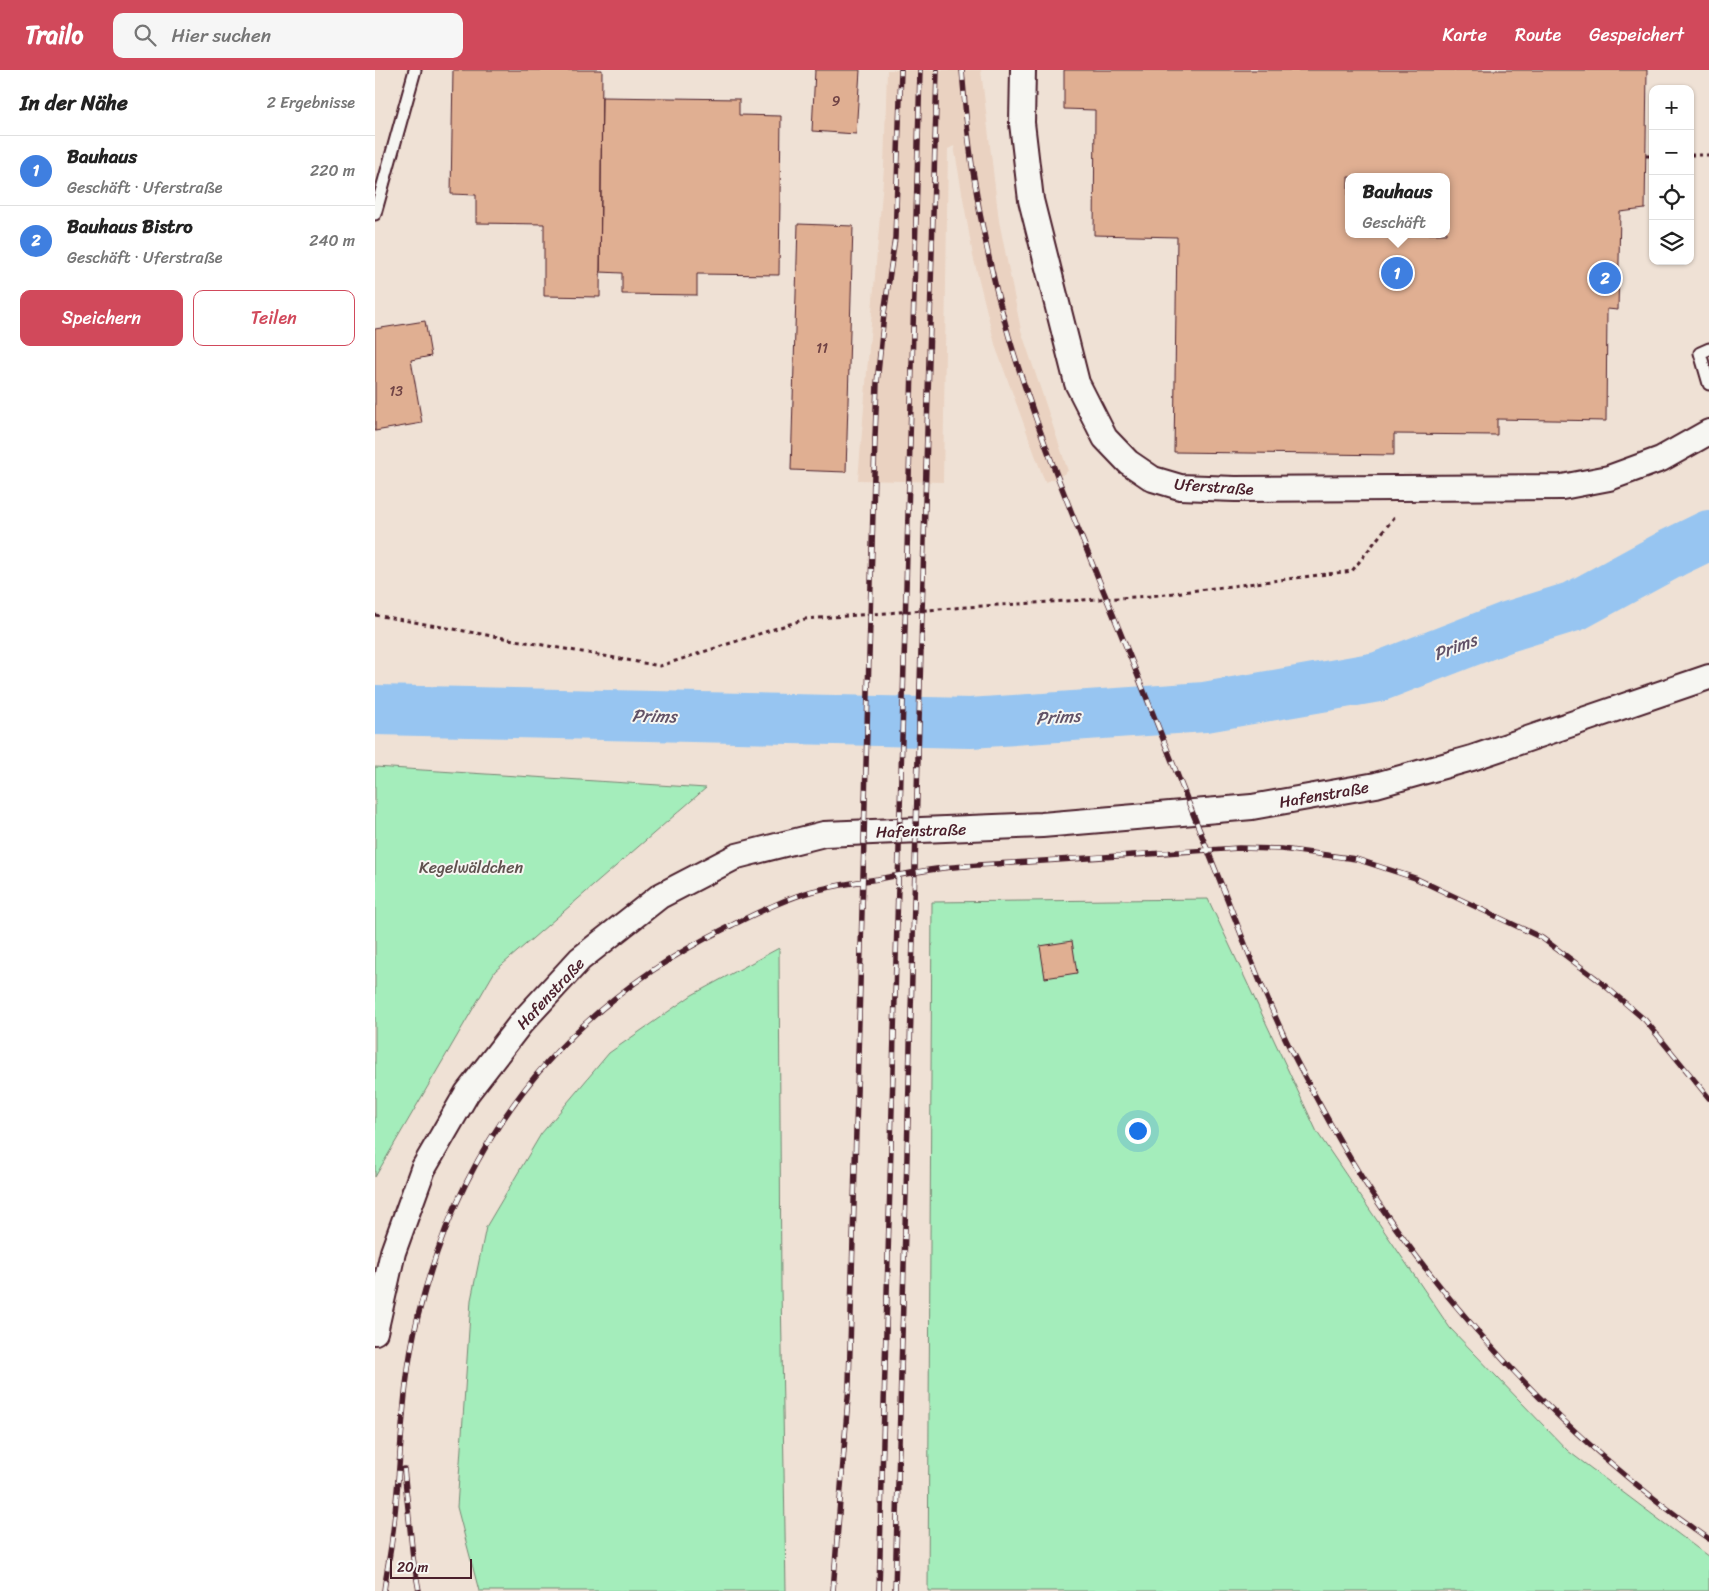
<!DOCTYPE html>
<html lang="de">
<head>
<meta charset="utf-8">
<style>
	body { margin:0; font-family:Sriracha,sans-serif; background:#f6f6f6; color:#222 }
	.controls { position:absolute; right:15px; top:15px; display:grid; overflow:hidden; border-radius:10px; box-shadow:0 1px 4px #0004 }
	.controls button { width:45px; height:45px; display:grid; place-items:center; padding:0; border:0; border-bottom:1px solid #e0e0e0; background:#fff; color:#222; font:25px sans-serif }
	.scale { position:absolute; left:15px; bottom:12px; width:82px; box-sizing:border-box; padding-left:5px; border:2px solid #4a1f2b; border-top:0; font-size:14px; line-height:18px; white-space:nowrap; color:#4a1f2b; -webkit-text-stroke:4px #f6f6f2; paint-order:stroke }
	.you { position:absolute; left:762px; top:1060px; width:18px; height:18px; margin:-12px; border:4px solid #fff; border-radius:50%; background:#1a73e8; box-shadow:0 0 0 8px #1a73e833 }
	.badge { display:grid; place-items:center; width:32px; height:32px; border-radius:50%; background:#d1495b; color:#fff; font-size:16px; font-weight:700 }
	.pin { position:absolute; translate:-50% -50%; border:2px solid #fff; box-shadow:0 1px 5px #0006 }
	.popup { position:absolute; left:970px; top:103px; width:105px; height:65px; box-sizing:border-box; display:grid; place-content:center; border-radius:10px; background:#fff; filter:drop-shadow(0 1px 4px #0005); font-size:16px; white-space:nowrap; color:#767676 }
	.popup b { font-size:19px; color:#222 }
	.popup::after { content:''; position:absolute; left:50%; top:100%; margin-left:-10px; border:10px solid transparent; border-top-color:#fff }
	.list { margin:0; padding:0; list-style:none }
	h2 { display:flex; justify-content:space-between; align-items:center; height:65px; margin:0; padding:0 20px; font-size:21px }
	h2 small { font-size:16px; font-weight:400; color:#767676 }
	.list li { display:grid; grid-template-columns:32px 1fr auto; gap:15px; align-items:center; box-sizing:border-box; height:70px; padding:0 20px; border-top:1px solid #e0e0e0 }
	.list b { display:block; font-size:19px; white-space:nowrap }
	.list p { margin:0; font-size:16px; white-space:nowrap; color:#767676 }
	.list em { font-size:16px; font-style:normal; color:#767676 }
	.actions { display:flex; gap:10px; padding:15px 20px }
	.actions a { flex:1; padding:11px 0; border:1px solid #d1495b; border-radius:10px; text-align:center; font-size:18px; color:#d1495b }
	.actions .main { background:#d1495b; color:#fff }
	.icon { flex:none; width:28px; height:28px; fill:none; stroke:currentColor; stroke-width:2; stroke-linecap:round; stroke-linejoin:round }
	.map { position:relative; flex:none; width:1334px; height:1521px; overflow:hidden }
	header { display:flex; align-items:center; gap:30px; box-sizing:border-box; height:70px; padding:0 25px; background:#d1495b; color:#fff }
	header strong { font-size:24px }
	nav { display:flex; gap:28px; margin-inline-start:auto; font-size:18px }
	.search { width:350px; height:45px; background:#f6f6f6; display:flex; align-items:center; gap:12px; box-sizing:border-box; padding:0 18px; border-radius:10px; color:#767676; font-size:19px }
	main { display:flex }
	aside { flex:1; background:#fff }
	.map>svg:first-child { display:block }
	.built { fill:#ead2c1 }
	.green { fill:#a4edbb; stroke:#778673 }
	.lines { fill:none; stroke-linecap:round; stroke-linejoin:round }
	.river { stroke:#97c5f1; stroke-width:50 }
	.building { fill:#e0af92; stroke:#4a1f2b; fill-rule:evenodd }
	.service-casing { stroke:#4a1f2b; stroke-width:15 }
	.minor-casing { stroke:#4a1f2b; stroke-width:28 }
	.path { stroke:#4a1f2b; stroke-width:3; stroke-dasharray:4 4; stroke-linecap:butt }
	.service { stroke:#f6f6f2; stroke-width:11 }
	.minor { stroke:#f6f6f2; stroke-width:24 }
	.rail-casing { stroke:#4a1f2b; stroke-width:5.5 }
	.rail { stroke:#f6f6f2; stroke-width:4; stroke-dasharray:11; stroke-linecap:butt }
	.labels { text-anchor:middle; stroke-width:4; stroke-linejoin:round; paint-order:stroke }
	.number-label { font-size:14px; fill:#704345 }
	.street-label { font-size:16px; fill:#4a1f2b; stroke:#f6f6f2 }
	.park-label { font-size:16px; fill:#60524f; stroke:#f6f6f2 }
	.water-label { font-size:18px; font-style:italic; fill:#615166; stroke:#f6f6f2 }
</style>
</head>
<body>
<header>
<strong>Trailo</strong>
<div class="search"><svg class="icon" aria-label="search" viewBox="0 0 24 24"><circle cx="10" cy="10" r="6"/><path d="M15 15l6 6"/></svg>Hier suchen</div>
<nav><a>Karte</a><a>Route</a><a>Gespeichert</a></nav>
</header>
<main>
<aside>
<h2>In der Nähe<small>2 Ergebnisse</small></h2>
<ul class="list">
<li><span class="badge" style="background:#3f7fe0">1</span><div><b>Bauhaus</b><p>Geschäft · Uferstraße</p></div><em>220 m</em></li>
<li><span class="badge" style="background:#3f7fe0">2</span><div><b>Bauhaus Bistro</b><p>Geschäft · Uferstraße</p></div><em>240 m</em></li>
</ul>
<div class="actions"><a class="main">Speichern</a><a>Teilen</a></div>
</aside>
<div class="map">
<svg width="1334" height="1521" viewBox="0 0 1334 1521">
	<rect width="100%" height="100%" fill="#efe1d5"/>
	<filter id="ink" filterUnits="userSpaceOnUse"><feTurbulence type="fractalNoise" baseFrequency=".02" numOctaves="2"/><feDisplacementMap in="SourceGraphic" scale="10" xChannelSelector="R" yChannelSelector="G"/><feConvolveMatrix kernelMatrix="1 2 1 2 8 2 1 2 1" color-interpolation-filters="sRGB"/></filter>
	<g filter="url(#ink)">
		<path class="built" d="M512 0H606L624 151 646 260 693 401 684 407 670 412 621 278 598 186 579 76 573 79 568 412 483 410 509 98Z"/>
		<path class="green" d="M0 697 331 718 120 901 0 1107Z
			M833 829 942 1062 1075 1258 1193 1381 1334 1487V1521H553L557 832Z
			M404 878 406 1218 411 1521H104L82 1437 96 1230 111 1157 166 1064 234 983 317 925Z"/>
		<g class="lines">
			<path class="river" d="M0 640 595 653 830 637 1003 607 1132 557 1200 536 1299 482 1334 465"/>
		</g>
		<path class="building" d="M78 0H227L225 227 169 226V154L101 153V125L76 124Z
			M440 0H485L481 64 437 61Z
			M689 0H1272L1270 139 1245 142 1243 240 1232 239 1231 351 1122 349V365L1019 364V385L799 382 802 167 719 165 720 40 689 39ZM973 107H1071V164H973Z
			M227 27 364 29V45L406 46 404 205 322 204V225L247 224V203L225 202Z
			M423 154 478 156 471 402 416 400Z
			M50 251 56 286 36 290 47 353 0 361V259Z
			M697 871 702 903 670 908 665 876Z"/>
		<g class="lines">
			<g class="service-casing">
				<path id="service" d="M0 144 40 0
					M1334 279 1325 283 1334 314"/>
			</g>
			<g class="minor-casing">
				<path id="minor" d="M648 0 647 53 656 130 702 313 730 368 753 392 778 409 805 417 860 419 1187 417 1234 408 1286 389 1334 362
					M0 1262 18 1182 48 1099 92 1023 146 953 205 889 285 826 362 786 449 764 667 755 877 737 1001 715 1097 688 1334 607"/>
			</g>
			<path class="path" d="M1315 85H1334
				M1271 86H1278
				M0 545 285 596 430 549 592 537 775 526 977 501 1021 445"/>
			<use href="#service" class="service"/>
			<use href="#minor" class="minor"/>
			<g class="rail-casing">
				<path id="rail" d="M587 0C593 90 609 180 634 267 666 375 712 479 754 584 788 668 821 752 855 836 876 889 896 942 922 992 942 1030 962 1067 984 1103 1002 1132 1022 1160 1042 1187 1124 1295 1222 1391 1334 1469
					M29 1399 38 1488 44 1521
					M9 1521C11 1504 15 1486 17 1469 27 1395 25 1319 43 1246 87 1069 188 938 353 857 380 844 409 829 438 821 459 816 481 812 503 809 524 805 546 801 568 798 596 795 625 794 653 792 724 787 794 782 864 778L907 779 981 789 1040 808 1167 868 1222 909 1270 950 1334 1028
					M458 1521 474 1315 500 368 502 313 509 244 520 168 526 0
					M504 1521 545 0
					M520 1521 562 0"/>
			</g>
			<use href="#rail" class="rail"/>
		</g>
	</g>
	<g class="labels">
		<g class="number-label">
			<text x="461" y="36">9</text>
			<text x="447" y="283">11</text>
			<text x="21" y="326">13</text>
		</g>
		<g class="street-label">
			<text transform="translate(839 416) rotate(4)" y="6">Uferstraße</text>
			<text transform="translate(949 724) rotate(-10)" y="6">Hafenstraße</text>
			<text transform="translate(546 760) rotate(-2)" y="6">Hafenstraße</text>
			<text transform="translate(175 923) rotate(-47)" y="6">Hafenstraße</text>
		</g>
		<g class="park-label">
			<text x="96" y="803">Kegelwäldchen</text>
		</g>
		<g class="water-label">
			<text transform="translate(1080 577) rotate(-21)" y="6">Prims</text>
			<text transform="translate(279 646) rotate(1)" y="6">Prims</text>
			<text transform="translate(683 647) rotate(-4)" y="6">Prims</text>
		</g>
	</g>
</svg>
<div class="controls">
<button>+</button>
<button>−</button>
<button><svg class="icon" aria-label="locate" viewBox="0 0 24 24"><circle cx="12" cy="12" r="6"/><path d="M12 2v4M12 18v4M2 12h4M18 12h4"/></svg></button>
<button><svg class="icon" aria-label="layers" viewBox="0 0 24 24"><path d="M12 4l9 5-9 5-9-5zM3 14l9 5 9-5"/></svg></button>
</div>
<div class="scale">20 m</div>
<div class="you"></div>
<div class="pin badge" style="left:1022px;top:203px;background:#3f7fe0">1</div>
<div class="popup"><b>Bauhaus</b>Geschäft</div>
<div class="pin badge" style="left:1230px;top:208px;background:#3f7fe0">2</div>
</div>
</main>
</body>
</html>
